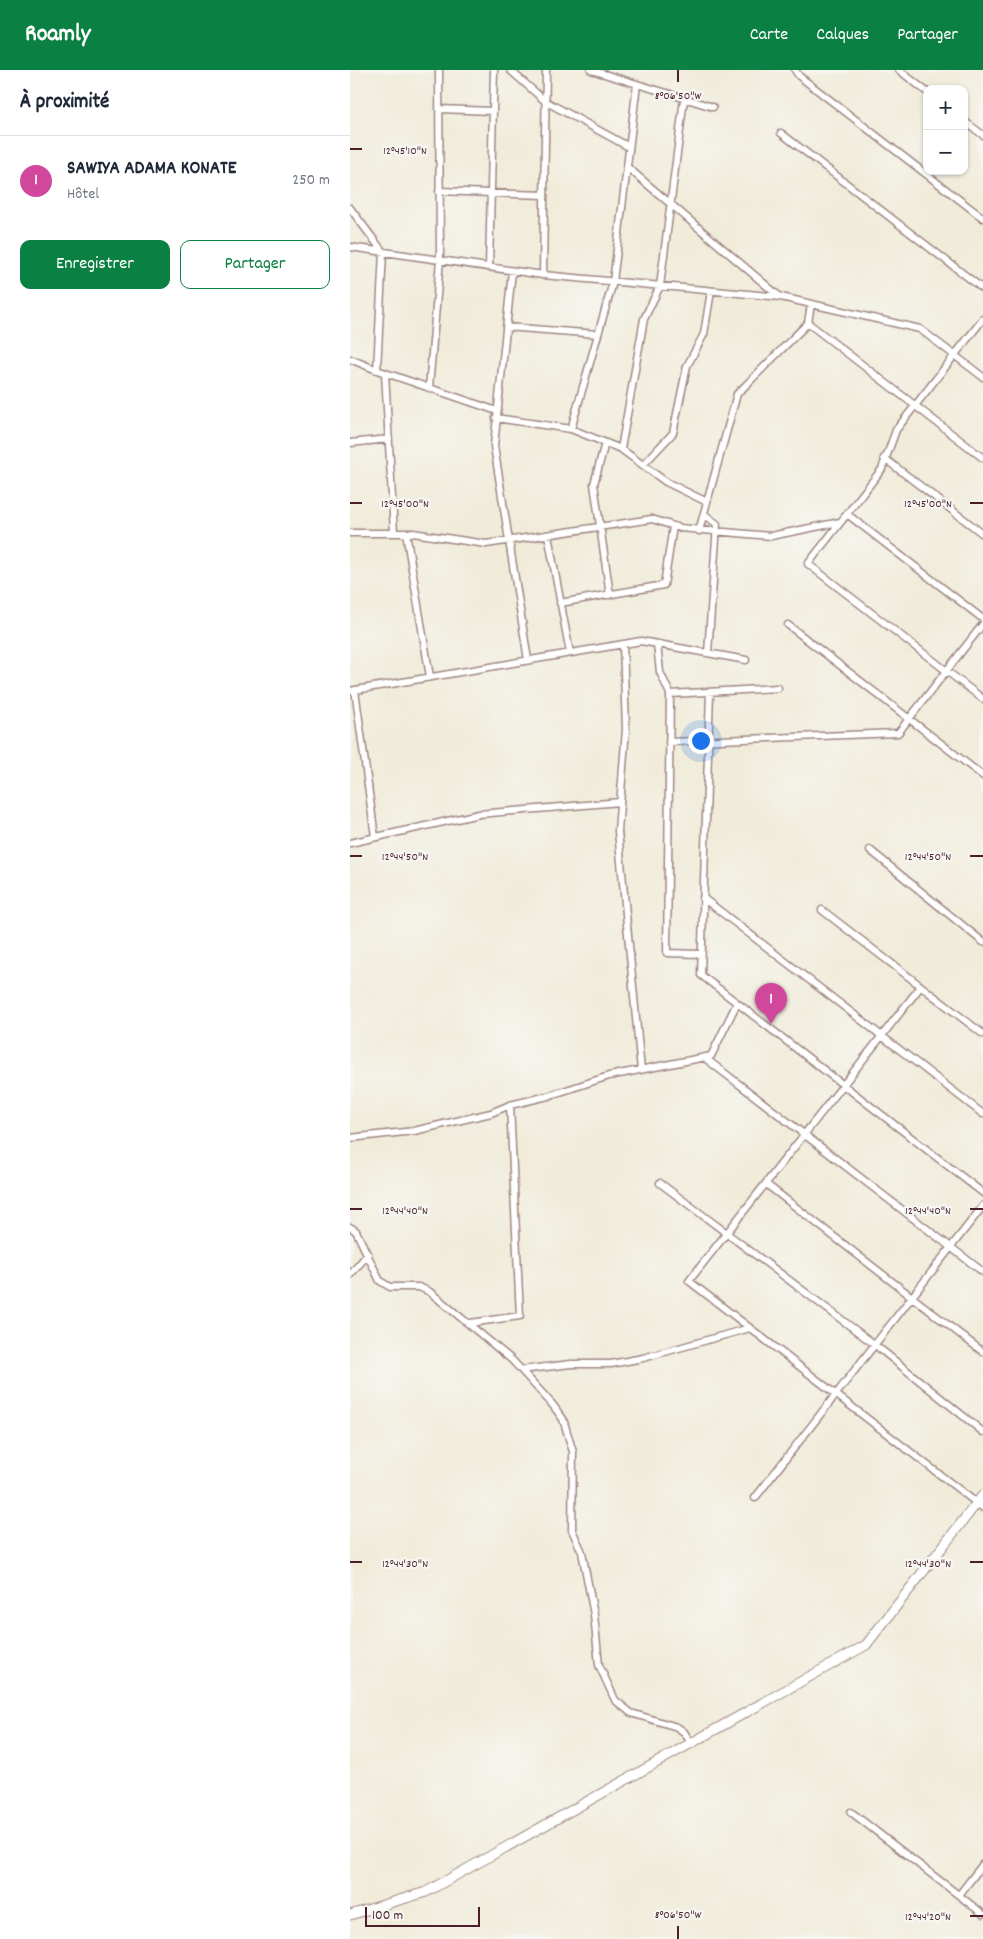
<!DOCTYPE html>
<html lang="fr">
<head>
<meta charset="utf-8">
<style>
	body { margin:0; font-family:Dekko,sans-serif; background:#f2f2f3; color:#1f2937 }
	.controls { position:absolute; right:15px; top:15px; display:grid; overflow:hidden; border-radius:10px; box-shadow:0 1px 4px #0004 }
	.controls button { width:45px; height:45px; display:grid; place-items:center; padding:0; border:0; border-bottom:1px solid #e0e1e3; background:#fff; color:#1f2937; font:25px sans-serif }
	.scale { position:absolute; left:15px; bottom:12px; width:115px; box-sizing:border-box; padding-left:5px; border:2px solid #4a1f2b; border-top:0; font-size:14px; line-height:18px; white-space:nowrap; color:#4a1f2b; -webkit-text-stroke:4px #f6f6f2; paint-order:stroke }
	.you { position:absolute; left:350px; top:670px; width:18px; height:18px; margin:-12px; border:4px solid #fff; border-radius:50%; background:#1a73e8; box-shadow:0 0 0 8px #1a73e833 }
	.badge { display:grid; place-items:center; width:32px; height:32px; border-radius:50%; background:#0b8043; color:#fff; font-size:16px; font-weight:700 }
	.pin { position:absolute; translate:-50% -41px; filter:drop-shadow(0 1px 2px #0008) }
	.pin::after { content:''; position:absolute; top:26px; width:18px; height:15px; background:inherit; clip-path:polygon(0 0,100% 0,50% 100%) }
	.list { margin:0; padding:0; list-style:none }
	h2 { display:flex; justify-content:space-between; align-items:center; height:65px; margin:0; padding:0 20px; font-size:21px }
	h2 small { font-size:16px; font-weight:400; color:#747a83 }
	.list li { display:grid; grid-template-columns:32px 1fr auto; gap:15px; align-items:center; box-sizing:border-box; height:90px; padding:0 20px; border-top:1px solid #e0e1e3 }
	.list b { display:block; font-size:19px; white-space:nowrap }
	.list p { margin:0; font-size:16px; white-space:nowrap; color:#747a83 }
	.list em { font-size:16px; font-style:normal; color:#747a83 }
	.actions { display:flex; gap:10px; padding:15px 20px }
	.actions a { flex:1; padding:11px 0; border:1px solid #0b8043; border-radius:10px; text-align:center; font-size:18px; color:#0b8043 }
	.actions .main { background:#0b8043; color:#fff }
	.map { position:relative; flex:none; width:633px; height:1869px; overflow:hidden }
	header { display:flex; align-items:center; gap:30px; box-sizing:border-box; height:70px; padding:0 25px; background:#0b8043; color:#fff }
	header strong { font-size:24px }
	nav { display:flex; gap:28px; margin-inline-start:auto; font-size:18px }
	main { display:flex }
	aside { flex:1; background:#fff }
	.map>svg:first-child { display:block }
	.lines { fill:none; stroke-linecap:round; stroke-linejoin:round }
	.street-casing { stroke:#9e8682; stroke-width:9 }
	.secondary-casing { stroke:#9e8682; stroke-width:11 }
	.street { stroke:#fff; stroke-width:6 }
	.secondary { stroke:#fff; stroke-width:9 }
	.ticks { fill:none; stroke:#4a1f2b; stroke-width:2 }
	.ticks-label { font-size:12px; text-anchor:middle; fill:#4a1f2b; stroke:#f6f6f2; stroke-width:4.5; stroke-linejoin:round; paint-order:stroke }
</style>
</head>
<body>
<header>
<strong>Roamly</strong>
<nav><a>Carte</a><a>Calques</a><a>Partager</a></nav>
</header>
<main>
<aside>
<h2>À proximité<small></small></h2>
<ul class="list">
<li><span class="badge" style="background:#d1479c">1</span><div><b>SAWIYA ADAMA KONATE</b><p>Hôtel</p></div><em>250 m</em></li>
</ul>
<div class="actions"><a class="main">Enregistrer</a><a>Partager</a></div>
</aside>
<div class="map">
<svg width="633" height="1869" viewBox="0 0 633 1869">
	<rect width="100%" height="100%" fill="#f6f6f2"/>
	<filter id="ink" filterUnits="userSpaceOnUse"><feTurbulence type="fractalNoise" baseFrequency=".02" numOctaves="2"/><feDisplacementMap in="SourceGraphic" scale="10" xChannelSelector="R" yChannelSelector="G"/><feConvolveMatrix kernelMatrix="1 2 1 2 8 2 1 2 1" color-interpolation-filters="sRGB"/></filter>
	<filter id="wash" filterUnits="userSpaceOnUse"><feTurbulence type="fractalNoise" baseFrequency=".0096" numOctaves="4" result="noise"/><feDisplacementMap in="SourceGraphic" scale="20" xChannelSelector="R" yChannelSelector="G"/><feGaussianBlur stdDeviation="1.12" result="paint"/><feColorMatrix in="noise" values="0 0 0 0 0 0 0 0 0 0 0 0 0 0 0 0 0 1.4 0 .05"/><feComposite in="paint" operator="in"/></filter>
	<g filter="url(#wash)">
		<rect width="100%" height="100%" fill="#f1ecda"/>
	</g>
	<g filter="url(#ink)">
		<g class="lines">
			<g class="street-casing">
				<path id="street" d="M160 0 195 31 279 77
					M241 0 363 37
					M445 0 449 6 633 148
					M549 0 577 22
					M89 39 143 41
					M614 51 633 65
					M431 63 633 219
					M277 97 430 227
					M89 121 194 125
					M0 138 33 182 27 300
					M0 177 193 205 431 227 570 259 633 307
					M139 197 144 0
					M162 201 144 376 178 590
					M193 205 196 0
					M633 249 546 360 532 399 458 494 633 629
					M458 253 633 388
					M156 257 248 264
					M0 289 27 300 147 341
					M35 303 44 463
					M79 318 90 190 89 0
					M146 348 221 359 271 379 316 412 357 432
					M221 359 263 212 287 14
					M0 373 39 369
					M255 373 244 414 260 525
					M271 379 294 249 310 216 334 29
					M534 388 633 464
					M293 395 323 363 337 296 354 264 361 221
					M354 444 367 454 358 583
					M497 444 633 549
					M349 461 387 324 458 253 461 234
					M0 463H63L136 474 302 449 330 458 421 466 490 452
					M56 463 80 607
					M198 465 220 583
					M210 533 314 515 323 456
					M438 555 633 706
					M273 574 276 659 268 761 291 1000
					M307 574 310 602 320 624 317 883 350 884
					M5 620 25 767
					M0 621 291 571 396 590
					M360 622 351 905 633 1123
					M320 624 428 618
					M319 672 548 663 633 554
					M0 773 129 744 270 732
					M520 780 633 872
					M353 828 633 1044
					M472 840 633 964
					M571 916 339 1211 633 1438
					M355 988 633 1202
					M0 1068 64 1061 141 1043 160 1035 198 1026 259 1006 361 986 387 933
					M310 1113 524 1274 633 1362
					M416 1114 633 1282
					M0 1157 6 1161 30 1211 40 1217H69L80 1222 162 1290 202 1334 213 1349 223 1382 222 1460 232 1482 244 1545 249 1595 265 1630 281 1643 327 1657 334 1662 341 1673
					M0 1205 18 1184
					M120 1253 170 1246 160 1035
					M171 1300 221 1294H261L293 1288 400 1258
					M405 1428 633 1136
					M501 1742 633 1844
					M609 1825 633 1794"/>
			</g>
			<g class="secondary-casing">
				<path id="secondary" d="M0 1845 76 1822 516 1575 633 1425"/>
			</g>
			<use href="#street" class="street"/>
			<use href="#secondary" class="secondary"/>
		</g>
	</g>
	<path class="ticks" d="M328 0V12M0 79H12M0 433H12M620 433H633M0 786H12M620 786H633M0 1139H12M620 1139H633M0 1492H12M620 1492H633M620 1846H633M328 1856V1869"/>
	<g class="ticks-label">
		<text x="328" y="29">8°06'50"W</text>
		<text x="55" y="84">12°45'10"N</text>
		<text x="55" y="437">12°45'00"N</text>
		<text x="578" y="437">12°45'00"N</text>
		<text x="55" y="790">12°44'50"N</text>
		<text x="578" y="790">12°44'50"N</text>
		<text x="55" y="1144">12°44'40"N</text>
		<text x="578" y="1144">12°44'40"N</text>
		<text x="55" y="1497">12°44'30"N</text>
		<text x="578" y="1497">12°44'30"N</text>
		<text x="328" y="1848">8°06'50"W</text>
		<text x="578" y="1850">12°44'20"N</text>
	</g>
</svg>
<div class="controls">
<button>+</button>
<button>−</button>
</div>
<div class="scale">100 m</div>
<div class="you"></div>
<div class="pin badge" style="left:421px;top:954px;background:#d1479c">1</div>
</div>
</main>
</body>
</html>
